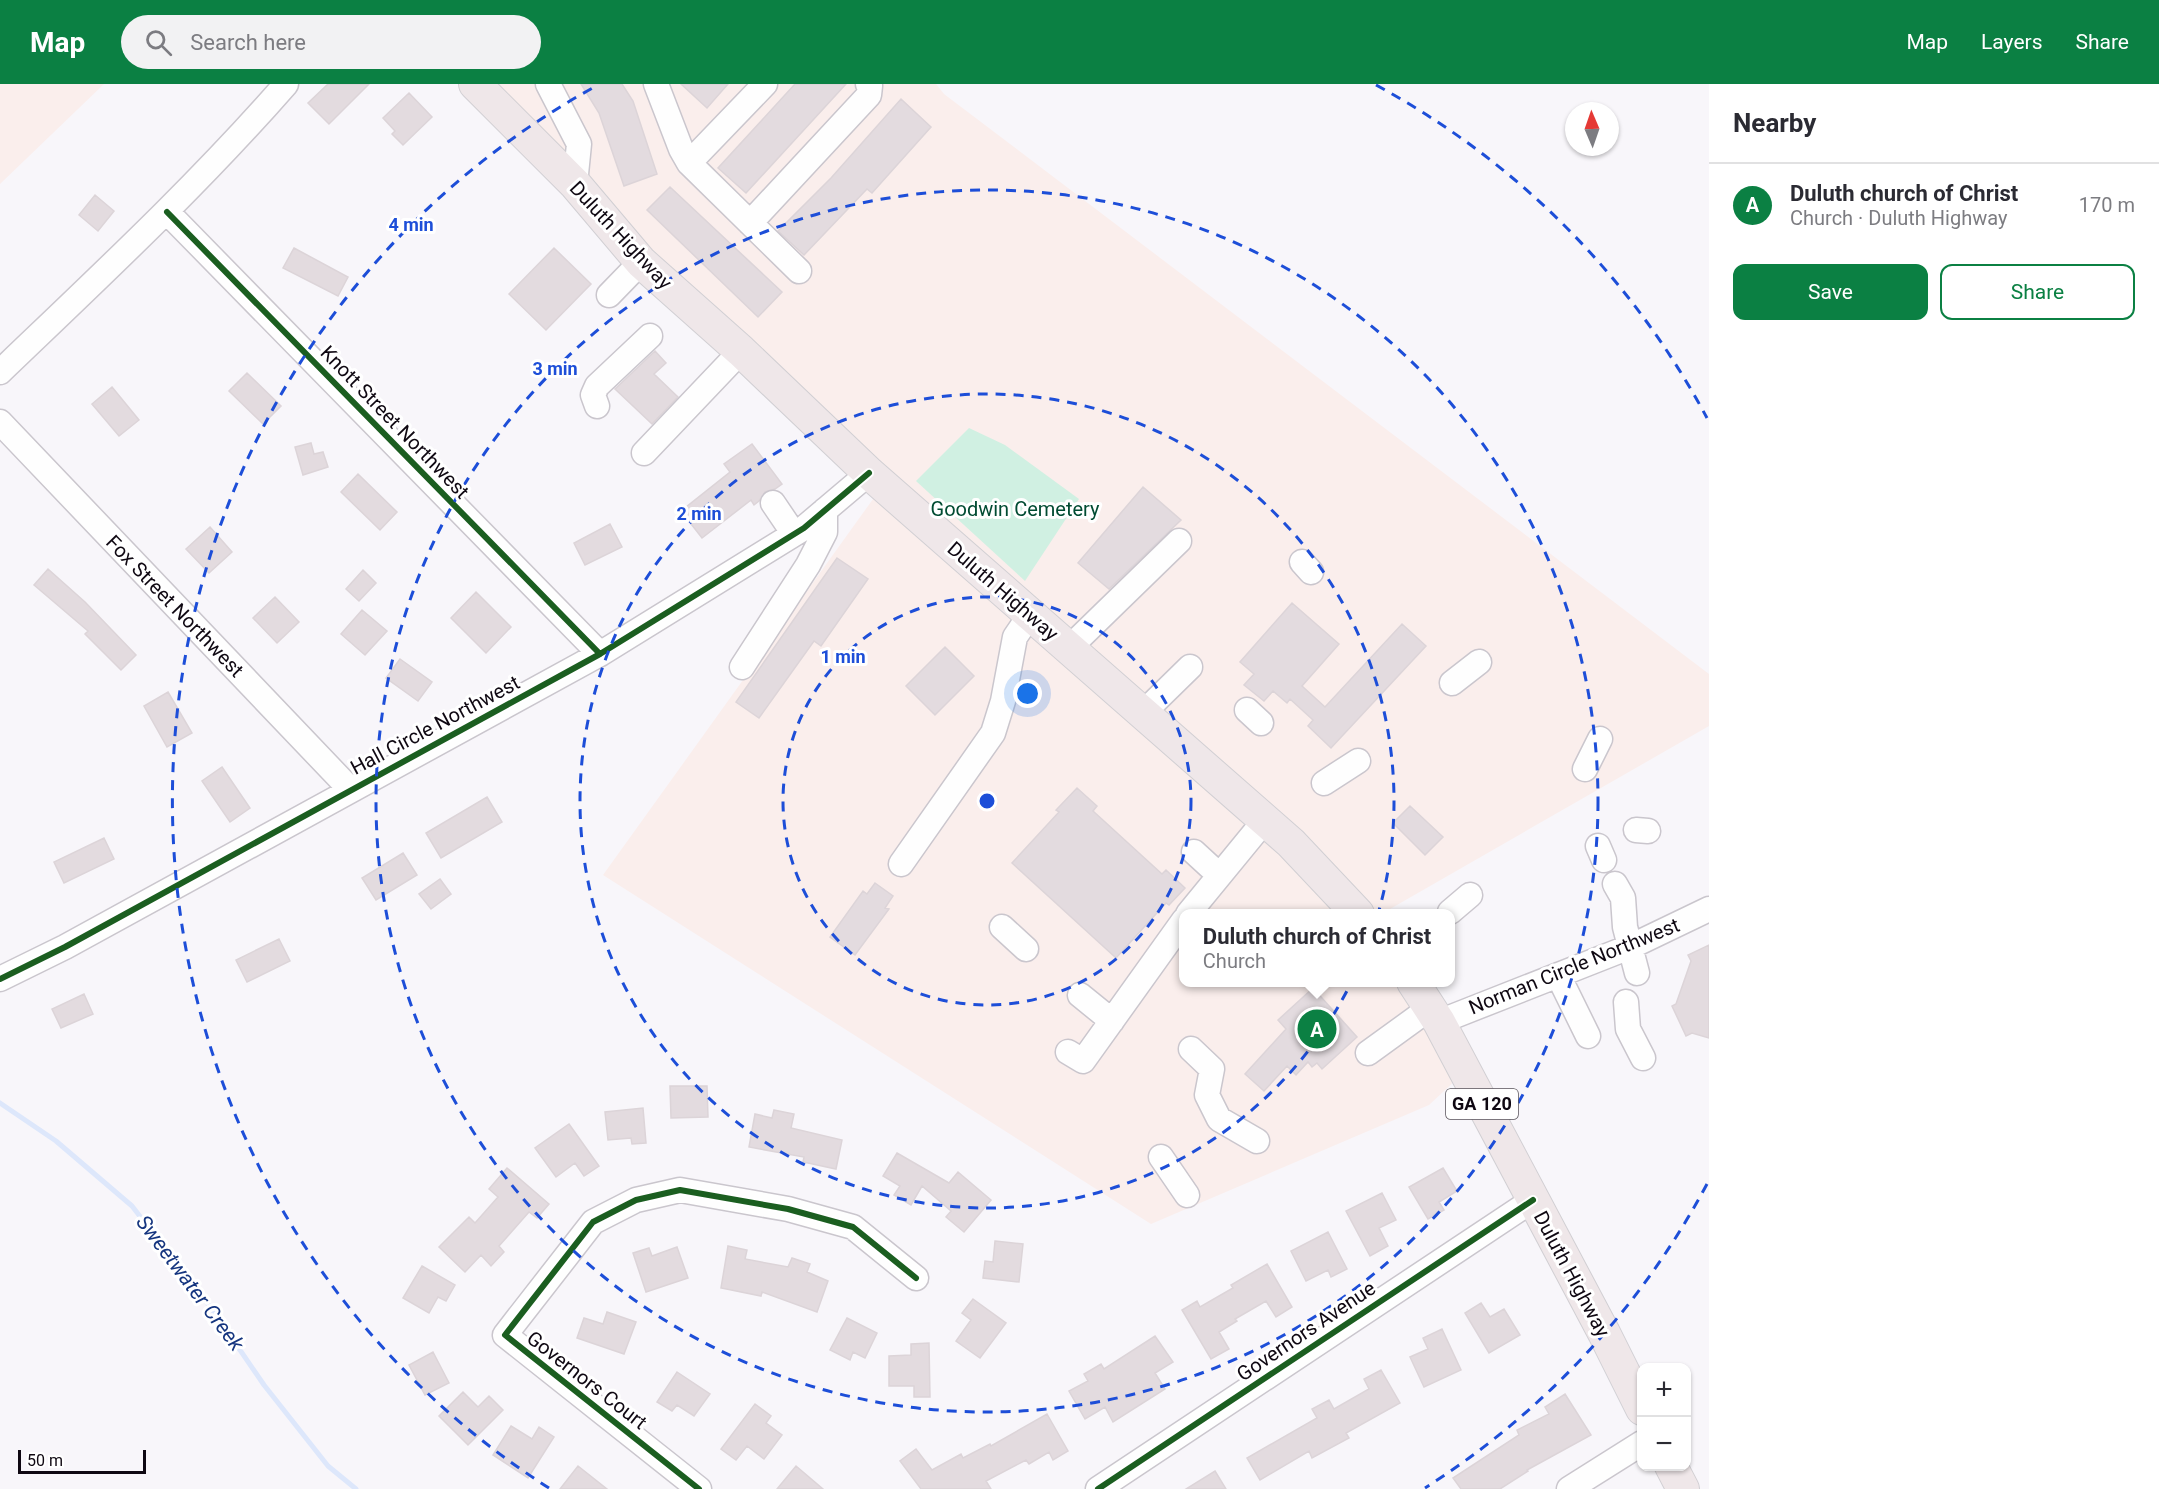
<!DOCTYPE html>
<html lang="en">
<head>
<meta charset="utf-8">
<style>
	body { margin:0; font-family:Roboto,sans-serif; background:#f2f2f3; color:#2b2b33 }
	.controls { position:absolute; right:18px; bottom:18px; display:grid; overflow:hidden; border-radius:12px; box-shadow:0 2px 4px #0004 }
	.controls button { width:54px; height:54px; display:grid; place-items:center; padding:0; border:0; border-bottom:2px solid #e1e1e2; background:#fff; color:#2b2b33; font:30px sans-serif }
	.compass { position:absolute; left:1565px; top:18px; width:54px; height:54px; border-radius:50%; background:#fff; box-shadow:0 2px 4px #0004; rotate:358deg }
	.scale { position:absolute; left:18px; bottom:15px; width:128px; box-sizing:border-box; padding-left:6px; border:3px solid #0f0812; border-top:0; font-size:16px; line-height:21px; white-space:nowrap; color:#0f0812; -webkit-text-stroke:4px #fff; paint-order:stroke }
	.you { position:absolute; left:1028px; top:610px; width:21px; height:21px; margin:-15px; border:4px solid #fff; border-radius:50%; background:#1a73e8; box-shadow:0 0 0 9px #1a73e833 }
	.badge { display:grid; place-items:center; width:39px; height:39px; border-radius:50%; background:#0b8043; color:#fff; font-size:20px; font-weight:700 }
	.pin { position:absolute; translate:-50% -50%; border:3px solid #fff; box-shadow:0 2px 6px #0006 }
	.popup { position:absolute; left:1179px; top:825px; width:276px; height:78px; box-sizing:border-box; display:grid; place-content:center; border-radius:12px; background:#fff; filter:drop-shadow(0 2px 4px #0005); font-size:20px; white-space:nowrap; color:#7c7c81 }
	.popup b { font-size:22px; color:#2b2b33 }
	.popup::after { content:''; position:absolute; left:50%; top:100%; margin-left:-12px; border:12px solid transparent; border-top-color:#fff }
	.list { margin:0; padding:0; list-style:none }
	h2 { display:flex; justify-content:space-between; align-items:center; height:78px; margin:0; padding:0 24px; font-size:26px }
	h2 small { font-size:20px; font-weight:400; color:#7c7c81 }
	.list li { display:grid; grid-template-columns:39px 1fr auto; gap:18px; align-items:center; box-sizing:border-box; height:84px; padding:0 24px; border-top:2px solid #e1e1e2 }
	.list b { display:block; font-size:22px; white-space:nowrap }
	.list p { margin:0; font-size:20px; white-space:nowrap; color:#7c7c81 }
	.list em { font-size:20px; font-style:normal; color:#7c7c81 }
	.actions { display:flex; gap:12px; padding:18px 24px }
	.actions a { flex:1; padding:14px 0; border:2px solid #0b8043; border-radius:12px; text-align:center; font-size:21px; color:#0b8043 }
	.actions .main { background:#0b8043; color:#fff }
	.icon { flex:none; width:33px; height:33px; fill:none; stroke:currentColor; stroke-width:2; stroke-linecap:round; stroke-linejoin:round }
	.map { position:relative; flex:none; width:1709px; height:1405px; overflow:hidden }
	header { display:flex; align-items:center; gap:36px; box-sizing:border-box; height:84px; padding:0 30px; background:#0b8043; color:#fff }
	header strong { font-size:28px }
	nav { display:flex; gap:33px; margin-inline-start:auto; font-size:21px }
	.search { width:420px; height:54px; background:#f2f2f3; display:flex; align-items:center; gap:15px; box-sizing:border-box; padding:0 21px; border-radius:33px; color:#7c7c81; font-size:22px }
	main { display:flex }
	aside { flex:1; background:#fff }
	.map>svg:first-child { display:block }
	.commercial { fill:#faeeec }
	.green { fill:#d0f0e2 }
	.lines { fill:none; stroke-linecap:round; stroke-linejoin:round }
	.stream { stroke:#dde7fb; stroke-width:5 }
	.building { fill:#e3dbdf; stroke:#dcd4d8; stroke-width:1.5 }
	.minor-casing { stroke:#cac6cd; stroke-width:27 }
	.major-casing { stroke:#d1cfd3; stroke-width:34 }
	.minor { stroke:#fefefe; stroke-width:24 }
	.major { stroke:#efe7e9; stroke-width:32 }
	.cycleway-casing { stroke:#fff; stroke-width:10 }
	.cycleway { stroke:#1b5e20; stroke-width:6 }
	.ring { fill:none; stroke:#1d4ed8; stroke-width:3; stroke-dasharray:10 8 }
	.labels { text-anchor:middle; stroke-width:6; stroke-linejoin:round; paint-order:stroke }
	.shield { fill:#fff; stroke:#575259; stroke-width:1.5 }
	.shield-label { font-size:18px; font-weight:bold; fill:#0f0812 }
	.street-label { font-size:20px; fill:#0f0812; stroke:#fff }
	.park-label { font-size:20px; fill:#014b32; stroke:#fff }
	.water-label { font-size:21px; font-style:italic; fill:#15357f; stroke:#fff }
	.centre { fill:#1d4ed8; stroke:#fff; stroke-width:3 }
	.ring-label { font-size:18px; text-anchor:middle; font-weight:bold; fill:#1d4ed8; stroke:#fff; stroke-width:6; stroke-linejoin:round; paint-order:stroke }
</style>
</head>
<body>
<header>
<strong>Map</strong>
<div class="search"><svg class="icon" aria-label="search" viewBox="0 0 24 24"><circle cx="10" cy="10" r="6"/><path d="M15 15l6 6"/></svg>Search here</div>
<nav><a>Map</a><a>Layers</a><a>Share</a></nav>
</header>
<main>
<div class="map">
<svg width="1709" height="1405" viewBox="0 0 1709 1405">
	<rect width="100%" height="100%" fill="#f8f6fa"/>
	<path class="commercial" d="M0 0H104L0 100Z
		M476 0H936L944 10 1709 590V642L1383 829 1184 830V898L1418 899 1472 981 1429 1021 1151 1140 603 791 891 390 684 220Z"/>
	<path class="green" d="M969 344 1005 361 1079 415 1025 497 916 397Z"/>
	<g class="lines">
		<path class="stream" d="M0 1019 56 1057 132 1122 214 1228 264 1301 328 1382 356 1405"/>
	</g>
	<path class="building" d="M328 0H369L329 40 308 19Z
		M581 0H622L633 17 657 90 624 102 599 29Z
		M681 0H728L707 24Z
		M795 0H846L746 109 718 84Z
		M409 9 432 33 403 61 392 50 395 47 383 34Z
		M901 15 931 43 872 109 867 105 804 171 778 147 831 94Z
		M670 103 782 208 758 233 647 126Z
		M95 111 114 127 98 147 79 131Z
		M294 164 348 193 338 212 283 184Z
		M554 164 591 200 546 246 509 210Z
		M655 267 666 279 654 290 678 313 652 340 615 305Z
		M247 289 281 322 263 340 229 307Z
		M112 303 139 336 119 352 92 320Z
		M311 359 314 370 323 368 328 383 303 391 295 363Z
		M752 360 782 400 775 405 765 408 759 417 754 421 751 416 702 454 681 427 730 388 724 380Z
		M358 390 397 428 380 446 341 408Z
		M1143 403 1181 436 1109 505 1078 479Z
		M610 440 622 463 585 481 574 459Z
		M210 443 232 468 209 489 186 465Z
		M837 474 868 495 821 562 814 557 759 634 736 618Z
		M48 485 85 518 136 571 121 586 85 550 88 547 34 501Z
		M363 486 376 499 359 517 346 505Z
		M476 508 511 543 486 569 451 534Z
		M275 513 299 538 277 559 253 534Z
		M1292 519 1339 560 1302 602 1325 623 1402 540 1426 562 1331 664 1308 642 1313 636 1290 615 1287 619 1273 607 1264 617 1244 601 1254 590 1240 578Z
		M362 526 387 547 365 571 341 550Z
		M945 563 974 592 935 631 906 602Z
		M400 575 432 598 418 617 386 594Z
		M168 608 192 649 167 663 144 622Z
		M222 683 250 724 230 738 202 697Z
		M1077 704 1097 722 1093 727 1162 790 1166 786 1185 804 1169 821 1166 819 1116 874 1012 779 1059 728 1056 726Z
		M487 713 502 738 441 774 426 749Z
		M1410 722 1443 753 1425 771 1393 739Z
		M104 754 114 775 64 799 54 778Z
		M403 769 417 791 376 816 362 794Z
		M440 795 451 810 431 825 419 810Z
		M875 799 893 812 885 824 889 825 855 871 830 853 863 807 867 810Z
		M279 855 290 877 247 898 236 876Z
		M1709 861V954L1692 949 1686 952 1672 922 1676 920 1691 877 1688 871Z
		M1313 904 1357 953 1322 985 1317 979 1312 983 1308 978 1296 991 1287 982 1264 1007 1245 990 1286 945 1278 936Z
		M84 910 93 930 61 944 52 925Z
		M670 1002H707L708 1033 671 1034Z
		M643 1024 646 1059 632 1060 631 1054 608 1056 605 1028Z
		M774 1026 794 1030 791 1044 842 1056 836 1085 803 1078 804 1073 749 1063 755 1030 772 1034Z
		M569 1040 599 1082 584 1092 575 1079 556 1093 535 1064Z
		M897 1069 949 1099 958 1088 991 1116 964 1148 946 1133 951 1127 922 1102 911 1121 894 1111 900 1102 883 1092Z
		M507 1084 549 1120 537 1134 529 1128 499 1162 504 1168 491 1182 481 1171 465 1188 439 1163 469 1133 475 1139 498 1113 489 1105Z
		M1443 1084 1457 1107 1439 1118 1444 1126 1428 1135 1409 1103Z
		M1382 1109 1396 1136 1379 1144 1388 1162 1370 1172 1346 1127Z
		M1328 1148 1347 1185 1331 1193 1328 1186 1306 1197 1291 1167Z
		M995 1157 1023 1160 1019 1198 983 1194 985 1177 993 1178Z
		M728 1162 747 1166 745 1175 788 1183 792 1174 810 1180 807 1188 828 1197 817 1228 762 1208 761 1212 721 1204Z
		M677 1163 688 1194 646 1208 633 1169 649 1164 652 1172Z
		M1267 1180 1292 1223 1276 1233 1266 1217 1235 1235 1237 1237 1219 1248 1229 1265 1211 1275 1182 1226 1197 1217 1200 1223 1233 1204 1231 1201Z
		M422 1182 455 1201 446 1217 438 1213 429 1229 403 1214Z
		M973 1215 1006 1239 980 1274 956 1257 971 1236 962 1229Z
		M1481 1219 1490 1233 1504 1225 1520 1251 1489 1269 1465 1229Z
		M607 1228 636 1238 624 1270 577 1254 584 1234 603 1240Z
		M847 1234 877 1249 865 1274 853 1268 850 1276 830 1266Z
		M1442 1245 1461 1286 1424 1303 1410 1273 1428 1265 1423 1254Z
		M1155 1252 1173 1278 1155 1289 1165 1305 1113 1338 1105 1323 1085 1335 1069 1307 1088 1297 1084 1290 1101 1280 1104 1285Z
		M929 1259 930 1313H914V1302H889V1272L911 1271V1260Z
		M433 1268 449 1299 425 1311 409 1281Z
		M1381 1286 1400 1319 1346 1349 1349 1354 1312 1374 1309 1367 1260 1396 1247 1374 1317 1334 1312 1325 1329 1316 1334 1325 1369 1305 1364 1295Z
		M677 1288 710 1310 694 1332 677 1321 672 1327 657 1318Z
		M463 1308 478 1323 489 1312 503 1326 468 1361 439 1332Z
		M1565 1310 1591 1351 1527 1386 1528 1387 1500 1405H1461L1453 1394 1519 1351 1517 1346 1549 1330 1545 1323Z
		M755 1320 771 1332 766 1339 782 1351 764 1375 747 1362 736 1376 721 1365Z
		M1047 1330 1068 1367 1053 1376 1049 1368 1029 1380 1026 1376 986 1397 991 1405H921L900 1377 916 1365 932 1386 961 1370 963 1374 990 1360 991 1362Z
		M511 1342 532 1355 539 1343 554 1353 528 1394 493 1371Z
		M578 1382 607 1405H560Z
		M796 1382 823 1405H777Z
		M1215 1387 1226 1405H1186Z"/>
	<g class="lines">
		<g class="minor-casing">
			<path id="minor" d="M548 0 579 60 575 100
				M656 0 681 65 689 79 799 187
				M689 79 765 0
				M167 128 600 570
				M750 139 869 11 870 2 868 0
				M609 211 641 178
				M0 288C98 194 197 102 286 0
				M597 322 593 311 597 302 650 252
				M0 338 350 705
				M644 369 741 267
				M773 419 794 450
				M1302 478 1311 488
				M1068 565 1179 457
				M742 583 808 481 825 448V426
				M1452 599 1479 578
				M1247 626 1261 639
				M1143 629 1190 583
				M1585 685 1600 655
				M1324 699 1358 677
				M1636 746 1648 747
				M1598 762 1604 776
				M1194 768 1219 791
				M901 780 993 649 1003 617 1015 553 1030 531
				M1615 800 1623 814 1625 843 1637 889
				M1450 828 1470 811
				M1188 830 1265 736
				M1002 843 1026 865
				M1558 891 1588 952
				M0 895 65 863 600 570 804 444 869 389
				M1080 911 1112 937
				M1626 918 1628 945 1643 974
				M1439 938 1632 862 1709 825
				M1191 965 1212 985 1207 1011 1219 1035 1257 1057
				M1068 968 1083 977 1184 836
				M1368 969 1430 924
				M1161 1073 1187 1111
				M699 1405 505 1251 593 1138 636 1116 680 1106 788 1125 853 1143 916 1194
				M1098 1405 1533 1116
				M1569 1405 1642 1359"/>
		</g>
		<g class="major-casing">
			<path id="major" d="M475 0 575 100 641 178 741 267 869 389 1291 759 1358 830
				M1413 898 1439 938 1604 1249 1642 1325
				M1671 1382 1683 1405"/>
		</g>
		<use href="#minor" class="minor"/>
		<use href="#major" class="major"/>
		<g class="cycleway-casing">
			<path id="cycleway" d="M167 128 600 570
				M0 895 65 863 600 570 804 444 869 389
				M699 1405 505 1251 593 1138 636 1116 680 1106 788 1125 853 1143 916 1194
				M1098 1405 1533 1116"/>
		</g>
		<use href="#cycleway" class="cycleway"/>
	</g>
	<g class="ring">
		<circle cx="987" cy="717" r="204"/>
		<circle cx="987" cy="717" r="407"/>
		<circle cx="987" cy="717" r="611"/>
		<path d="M1707 1100A815 815 0 0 1 1425 1404M549 1404A815 815 0 0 1 598 1M1376 1A815 815 0 0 1 1707 334"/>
	</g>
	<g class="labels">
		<rect class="shield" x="1446" y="1005" width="72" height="30" rx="4.5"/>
		<g class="shield-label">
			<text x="1482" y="1026">GA 120</text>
		</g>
		<g class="street-label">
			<text transform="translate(621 151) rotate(47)" y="7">Duluth Highway</text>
			<text transform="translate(395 338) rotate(46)" y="7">Knott Street Northwest</text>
			<text transform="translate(1003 507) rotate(41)" y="7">Duluth Highway</text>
			<text transform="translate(175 522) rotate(46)" y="7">Fox Street Northwest</text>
			<text transform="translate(435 641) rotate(-28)" y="7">Hall Circle Northwest</text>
			<text transform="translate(1574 882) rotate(-22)" y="7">Norman Circle Northwest</text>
			<text transform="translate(1572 1190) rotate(62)" y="7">Duluth Highway</text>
			<text transform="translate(1306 1247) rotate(-34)" y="7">Governors Avenue</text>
			<text transform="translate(587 1296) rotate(38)" y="7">Governors Court</text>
		</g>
		<g class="park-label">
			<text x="1015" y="432">Goodwin Cemetery</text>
		</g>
		<g class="water-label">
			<text transform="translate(190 1199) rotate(53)" y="7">Sweetwater Creek</text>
		</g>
	</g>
	<circle cx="987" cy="717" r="9" class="centre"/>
	<g class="ring-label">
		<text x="411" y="147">4 min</text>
		<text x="555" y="291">3 min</text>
		<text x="699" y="436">2 min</text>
		<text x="843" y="579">1 min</text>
	</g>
</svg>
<div class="controls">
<button>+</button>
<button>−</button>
</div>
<svg class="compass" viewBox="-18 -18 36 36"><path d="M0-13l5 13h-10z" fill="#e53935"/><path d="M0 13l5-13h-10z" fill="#7c7c81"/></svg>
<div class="scale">50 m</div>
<div class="you"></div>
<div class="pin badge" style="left:1317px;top:945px">A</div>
<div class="popup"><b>Duluth church of Christ</b>Church</div>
</div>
<aside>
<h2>Nearby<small></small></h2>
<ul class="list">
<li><span class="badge">A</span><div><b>Duluth church of Christ</b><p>Church · Duluth Highway</p></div><em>170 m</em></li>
</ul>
<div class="actions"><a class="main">Save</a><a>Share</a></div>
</aside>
</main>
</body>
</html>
